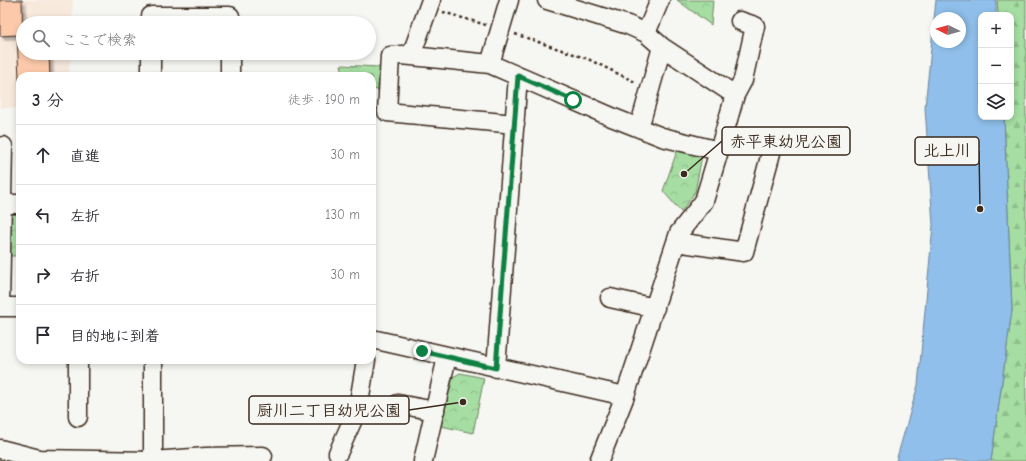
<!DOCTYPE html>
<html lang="ja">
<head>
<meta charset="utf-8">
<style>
	body { margin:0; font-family:"Comic Neue","Klee One",sans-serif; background:#f7f7f7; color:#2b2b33 }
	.controls { position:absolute; right:12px; top:12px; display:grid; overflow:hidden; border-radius:8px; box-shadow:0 2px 6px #0003 }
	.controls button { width:36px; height:36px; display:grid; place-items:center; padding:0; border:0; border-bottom:1px solid #e1e1e2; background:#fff; color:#2b2b33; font:20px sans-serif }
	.compass { position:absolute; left:930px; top:12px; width:36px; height:36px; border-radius:50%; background:#fff; box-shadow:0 2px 6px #0003; rotate:275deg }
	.stop { position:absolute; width:12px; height:12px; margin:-9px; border:3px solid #0b8043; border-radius:50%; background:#fff }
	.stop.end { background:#0b8043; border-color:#fff; box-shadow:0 1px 4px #0008 }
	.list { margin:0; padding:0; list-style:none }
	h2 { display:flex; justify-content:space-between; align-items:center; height:52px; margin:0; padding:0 16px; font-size:17px }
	h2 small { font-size:13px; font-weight:400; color:#7c7c81 }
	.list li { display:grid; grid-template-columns:26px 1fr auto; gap:12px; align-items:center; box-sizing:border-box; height:60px; padding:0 16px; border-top:1px solid #e1e1e2 }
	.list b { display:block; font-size:15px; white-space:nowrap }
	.list em { font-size:13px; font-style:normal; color:#7c7c81 }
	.icon { flex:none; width:22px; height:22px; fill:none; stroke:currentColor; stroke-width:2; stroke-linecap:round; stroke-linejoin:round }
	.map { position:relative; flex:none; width:1026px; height:461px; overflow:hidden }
	.search { position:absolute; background:#fff; box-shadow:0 2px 6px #0003; left:16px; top:16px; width:360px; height:44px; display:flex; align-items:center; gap:10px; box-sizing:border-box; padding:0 14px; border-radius:22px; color:#7c7c81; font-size:15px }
	.panel { position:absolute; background:#fff; box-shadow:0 2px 6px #0003; left:16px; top:72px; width:360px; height:292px; border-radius:12px }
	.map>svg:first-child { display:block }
	.built { fill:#f8e9dd }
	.forest { fill:url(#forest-firs); stroke:#708460 }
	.park { fill:url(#park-crowns); stroke:#708460 }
	.water { fill:#8fbfea; stroke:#6d8398; fill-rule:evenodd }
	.building { fill:#fccaab; stroke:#3b2a1e; filter:url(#shadow) }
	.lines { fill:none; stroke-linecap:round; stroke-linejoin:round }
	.street-casing { stroke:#3b2a1e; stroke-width:21 }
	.path { stroke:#3b2a1e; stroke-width:2.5; stroke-dasharray:3 3; stroke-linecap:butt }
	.street { stroke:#f6f6f2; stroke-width:18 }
	.route { stroke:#0b8043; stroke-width:5 }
	.leader { fill:none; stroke:#3b2a1e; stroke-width:1.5 }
	.callout-dot { fill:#3b2a1e; stroke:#f6f6f2; stroke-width:1.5 }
	.callout { fill:#f6f6f2; stroke:#3b2a1e; stroke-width:1.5 }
	.callout-label { font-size:16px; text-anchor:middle; font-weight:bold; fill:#3b2a1e }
</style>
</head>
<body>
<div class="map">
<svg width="1026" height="461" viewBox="0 0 1026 461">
	<defs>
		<pattern id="forest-firs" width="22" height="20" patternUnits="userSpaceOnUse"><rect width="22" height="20" fill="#a5dda2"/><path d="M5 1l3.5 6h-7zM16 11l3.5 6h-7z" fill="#8fbe8b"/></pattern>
		<pattern id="park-crowns" width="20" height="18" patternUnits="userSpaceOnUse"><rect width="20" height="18" fill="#a5dda2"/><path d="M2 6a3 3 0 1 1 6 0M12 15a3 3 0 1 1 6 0" fill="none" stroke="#8fbe8b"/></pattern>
		<filter id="shadow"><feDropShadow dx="3.5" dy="3.5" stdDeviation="1" flood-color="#0004"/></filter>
	</defs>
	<rect width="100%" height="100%" fill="#f6f6f2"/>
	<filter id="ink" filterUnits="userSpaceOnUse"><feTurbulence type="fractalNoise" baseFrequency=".025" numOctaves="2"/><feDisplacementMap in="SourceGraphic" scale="8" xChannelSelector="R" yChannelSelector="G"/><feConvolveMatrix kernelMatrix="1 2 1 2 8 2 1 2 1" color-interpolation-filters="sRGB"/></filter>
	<g filter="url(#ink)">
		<path class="built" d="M0 0H73L72 23H23V53H70L69 76H20V108H0Z"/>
		<path class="forest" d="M997 0H1026V461H991L1012 310 1004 117H1011V15H998Z"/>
		<path class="park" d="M677 0H713L711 25Z
			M341 65 379 67 380 68 378 90 372 89V76H344Z
			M677 151 702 156 695 192 681 212 663 191Z
			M13 214H20V256H10L9 216Z
			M460 373 484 378 473 433 441 426 453 377Z"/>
		<path class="water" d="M936 0H996V15H981V117H1004L1012 310 991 461H896L918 385 933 225 925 107ZM936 18H960V42H936Z"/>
		<path class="building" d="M0 0H22L23 53H49L50 76H20V100L17 35 0 36Z"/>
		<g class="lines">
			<g class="street-casing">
				<path id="street" d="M547 0 628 25 646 33
					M660 0 646 33 662 47 735 95
					M151 23V16H230V23
					M151 53V76
					M230 53V76
					M411 56 431 0
					M490 64 509 0
					M515 124 387 112 390 56 402 55 490 64 614 118 662 137 719 151 704 201 679 233 625 396 599 461
					M639 128 662 47
					M719 151 735 95 743 80 755 26 740 21
					M1 204H20
					M676 242 744 252 771 153
					M610 298 655 308
					M0 307 3 146
					M0 307H20
					M372 339 625 396
					M153 360V461L206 457 263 456
					M496 368 518 76
					M398 404 435 411
					M78 417V360
					M0 449 39 459 153 461
					M338 453 358 408 366 360
					M423 461 447 357"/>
			</g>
			<path class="path" d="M443 12 486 25
				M515 34 588 59 635 82"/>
			<use href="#street" class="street"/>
		</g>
	</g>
	<g class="lines" filter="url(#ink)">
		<path class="route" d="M422 351 496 368 518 76 573 100"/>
	</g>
	<path class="leader" d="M684 174L722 141M980 209L979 151M463 402L409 410"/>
	<g class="callout-dot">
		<circle cx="684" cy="174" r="4"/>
		<circle cx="980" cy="209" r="4"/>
		<circle cx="463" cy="402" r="4"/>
	</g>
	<g class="callout">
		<rect x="722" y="127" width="128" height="28" rx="4"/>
		<rect x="915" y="137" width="64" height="28" rx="4"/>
		<rect x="249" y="396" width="160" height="28" rx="4"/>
	</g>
	<g class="callout-label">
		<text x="786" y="147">赤平東幼児公園</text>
		<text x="947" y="156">北上川</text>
		<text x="329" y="416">厨川二丁目幼児公園</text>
	</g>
</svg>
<div class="controls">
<button>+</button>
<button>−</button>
<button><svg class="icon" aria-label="layers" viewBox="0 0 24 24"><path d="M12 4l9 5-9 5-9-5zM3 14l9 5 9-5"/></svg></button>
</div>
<svg class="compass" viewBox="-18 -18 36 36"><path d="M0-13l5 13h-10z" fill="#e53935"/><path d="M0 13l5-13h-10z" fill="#7c7c81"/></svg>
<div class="stop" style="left:573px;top:100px"></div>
<div class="stop end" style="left:422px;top:351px"></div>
<div class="search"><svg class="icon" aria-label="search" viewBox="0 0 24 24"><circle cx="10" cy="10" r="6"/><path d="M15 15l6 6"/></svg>ここで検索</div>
<section class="panel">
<h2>3 分<small>徒歩 · 190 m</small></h2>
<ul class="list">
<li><svg class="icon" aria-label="ahead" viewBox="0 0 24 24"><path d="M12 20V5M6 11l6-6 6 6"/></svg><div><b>直進</b></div><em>30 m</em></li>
<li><svg class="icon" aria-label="left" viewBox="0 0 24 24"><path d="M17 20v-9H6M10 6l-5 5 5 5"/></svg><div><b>左折</b></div><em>130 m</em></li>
<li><svg class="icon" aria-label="right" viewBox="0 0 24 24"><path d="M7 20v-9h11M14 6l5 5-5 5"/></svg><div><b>右折</b></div><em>30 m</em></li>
<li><svg class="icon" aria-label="arrive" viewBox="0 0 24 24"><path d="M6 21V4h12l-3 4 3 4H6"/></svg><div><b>目的地に到着</b></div></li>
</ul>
</section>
</div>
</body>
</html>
